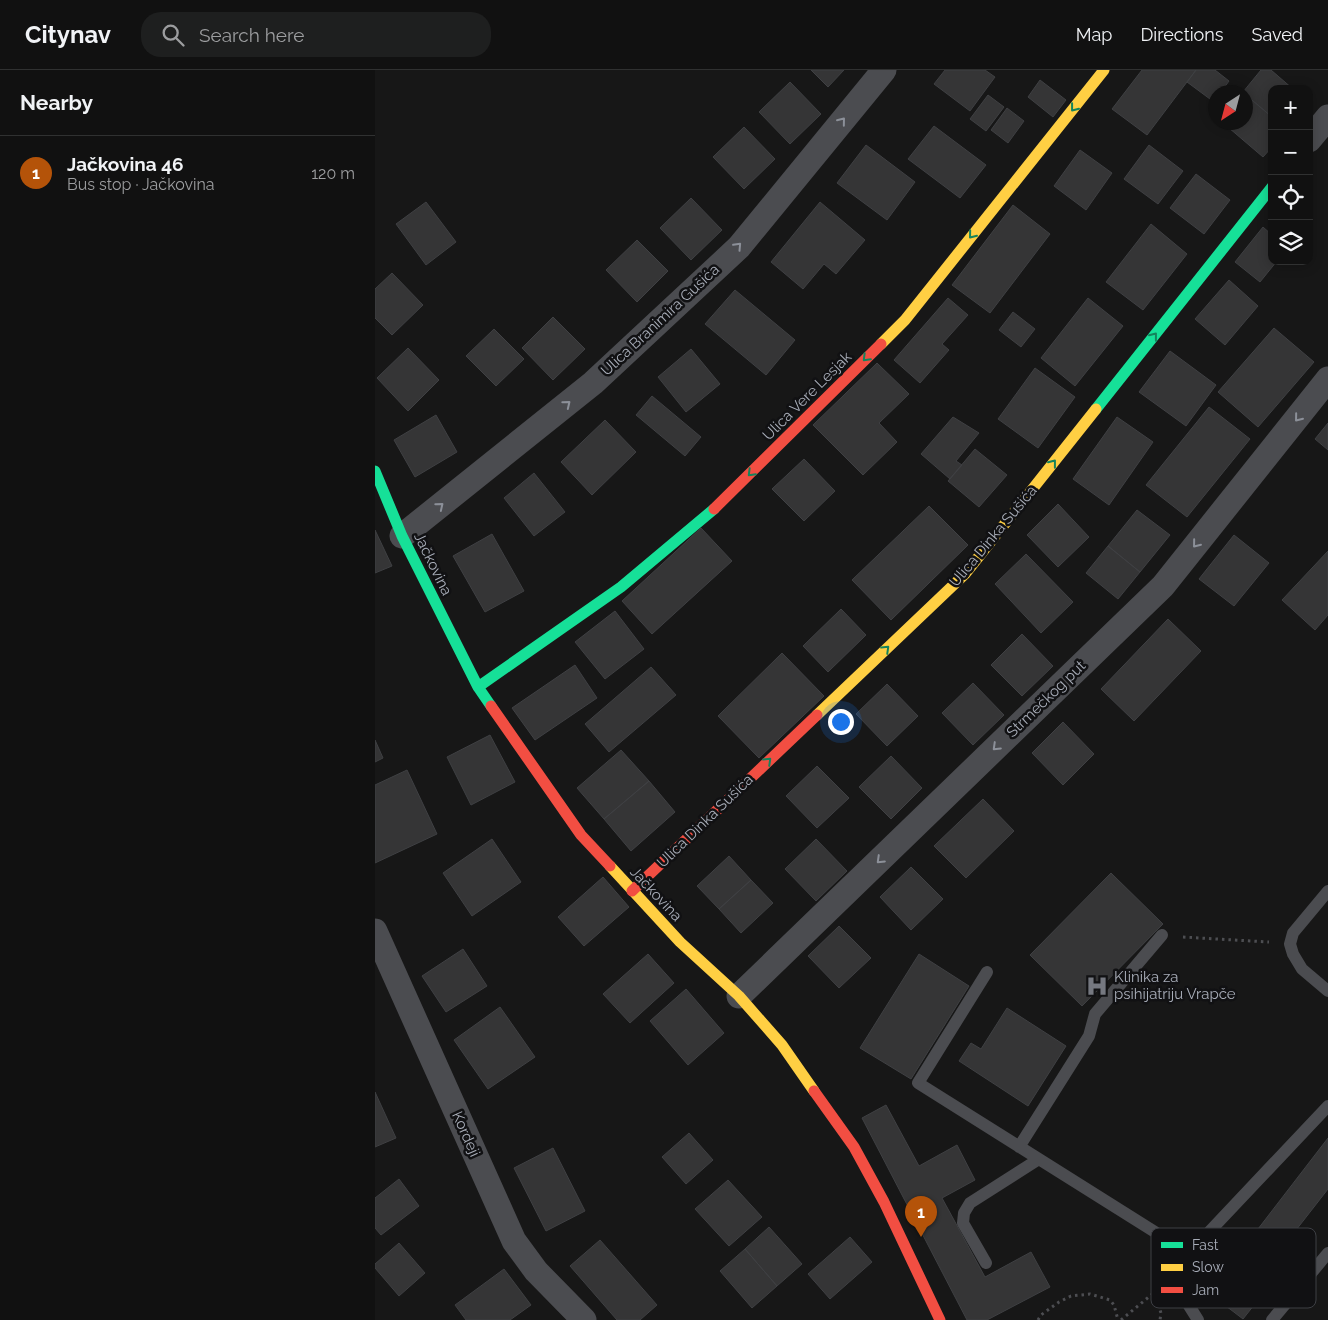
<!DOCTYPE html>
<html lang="en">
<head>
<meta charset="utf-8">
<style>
	body { margin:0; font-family:Raleway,sans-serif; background:#1e1f1f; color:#f1f3f6 }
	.controls { position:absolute; right:15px; top:15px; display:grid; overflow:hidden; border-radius:10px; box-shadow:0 2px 12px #0003 }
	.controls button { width:45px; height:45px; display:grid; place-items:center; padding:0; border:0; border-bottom:1px solid #303131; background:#111; color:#f1f3f6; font:25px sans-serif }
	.compass { position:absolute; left:833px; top:15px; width:45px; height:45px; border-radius:50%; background:#111; box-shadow:0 2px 12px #0003; rotate:216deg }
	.you { position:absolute; left:465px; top:651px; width:18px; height:18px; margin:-12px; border:4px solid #fff; border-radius:50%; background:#1a73e8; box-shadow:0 0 0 8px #1a73e833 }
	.badge { display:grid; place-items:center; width:32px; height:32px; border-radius:50%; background:#b45309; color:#fff; font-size:16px; font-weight:700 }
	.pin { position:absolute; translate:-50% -41px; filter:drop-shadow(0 1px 2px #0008) }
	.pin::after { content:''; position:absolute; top:26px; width:18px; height:15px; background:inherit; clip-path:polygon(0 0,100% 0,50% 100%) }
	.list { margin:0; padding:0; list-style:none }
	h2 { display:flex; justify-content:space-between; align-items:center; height:65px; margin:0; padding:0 20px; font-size:21px }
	h2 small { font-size:16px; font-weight:400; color:#9c9d9f }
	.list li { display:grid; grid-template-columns:32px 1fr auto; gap:15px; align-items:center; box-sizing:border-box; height:75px; padding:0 20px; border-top:1px solid #303131 }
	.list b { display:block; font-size:19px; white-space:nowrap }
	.list p { margin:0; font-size:16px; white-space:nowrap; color:#9c9d9f }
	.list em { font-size:16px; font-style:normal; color:#9c9d9f }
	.icon { flex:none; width:28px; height:28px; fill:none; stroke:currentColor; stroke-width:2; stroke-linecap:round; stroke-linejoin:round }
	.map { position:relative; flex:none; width:953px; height:1250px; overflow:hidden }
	header { display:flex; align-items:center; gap:30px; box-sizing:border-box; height:70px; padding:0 25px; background:#111; border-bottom:1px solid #303131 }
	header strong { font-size:24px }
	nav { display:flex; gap:28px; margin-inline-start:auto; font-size:18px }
	.search { width:350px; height:45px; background:#1e1f1f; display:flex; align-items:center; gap:12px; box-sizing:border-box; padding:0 18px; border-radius:20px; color:#9c9d9f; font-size:19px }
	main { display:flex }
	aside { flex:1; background:#111 }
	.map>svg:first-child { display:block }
	.building { fill:#353536; stroke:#3f4043 }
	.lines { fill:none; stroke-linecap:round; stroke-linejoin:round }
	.path { stroke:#4d4e52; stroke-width:3; stroke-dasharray:2.5 4; stroke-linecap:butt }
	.lane { stroke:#4b4c50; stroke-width:12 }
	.street { stroke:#4b4c50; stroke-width:25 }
	.fast { stroke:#16e098; stroke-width:11 }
	.slow { stroke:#ffcf43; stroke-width:11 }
	.jam { stroke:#f24e42; stroke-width:11 }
	.oneway { stroke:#14835c }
	.oneway2 { stroke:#8c9099 }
	.labels { text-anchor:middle; stroke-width:5; stroke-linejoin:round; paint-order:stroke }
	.street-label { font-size:15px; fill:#a8adb8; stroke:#111113 }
	.poi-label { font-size:15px; fill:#a8adb8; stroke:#111113; text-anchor:start }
	.key { fill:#111113; stroke:#3e4045; stroke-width:1 }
	.key-label { font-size:14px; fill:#a8adb8 }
</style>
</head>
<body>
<header>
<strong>Citynav</strong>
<div class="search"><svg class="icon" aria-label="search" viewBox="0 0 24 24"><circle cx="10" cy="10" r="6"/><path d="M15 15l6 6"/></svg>Search here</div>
<nav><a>Map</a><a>Directions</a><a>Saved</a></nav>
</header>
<main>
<aside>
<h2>Nearby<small></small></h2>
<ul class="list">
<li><span class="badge">1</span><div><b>Jačkovina 46</b><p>Bus stop · Jačkovina</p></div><em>120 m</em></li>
</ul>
</aside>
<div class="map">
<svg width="953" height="1250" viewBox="0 0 953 1250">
	<rect width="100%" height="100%" fill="#171717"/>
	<path class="building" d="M436 0H469L453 17Z
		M570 0H610L620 7 595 41 559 14Z
		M767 0H821L772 65 737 39Z
		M821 0H840L854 11 846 22H841V30L839 32 812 12Z
		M886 0H896L918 19H897V47L871 25V22H868Z
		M665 10 691 30 678 47 653 27Z
		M415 12 446 44 415 74 384 42Z
		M613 25 629 37 611 61 595 49Z
		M871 25 897 47V77L888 87 847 52H871Z
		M632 38 649 51 633 73 616 60Z
		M559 56 611 95 585 128 533 89Z
		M369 57 400 89 369 119 338 87Z
		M491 75 540 112 512 150 462 113Z
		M774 75 808 101 783 134 749 109Z
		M705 80 737 103 711 140 679 116Z
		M821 104 855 130 829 164 795 138Z
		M316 128 347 160 316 190 285 158Z
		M51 132 81 172 51 195 21 154Z
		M445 132 490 170 461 204 449 194 428 219 396 192Z
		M638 135 675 164 615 243 577 215Z
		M776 154 812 184 768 240 731 212Z
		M888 157 897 165V191H902L885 212 860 192Z
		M262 170 293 201 262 232 231 200Z
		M17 203 48 235 17 265 0 248V219Z
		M854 210 883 236 850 275 820 249Z
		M360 220 420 270 391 305 330 254Z
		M573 228 593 245 567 274 574 280 545 313 519 290Z
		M713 228 748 256 700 316 666 288Z
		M638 242 660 259 646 277 624 260Z
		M178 247 210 279 178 310 147 278Z
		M899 258 939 292 883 357 843 322Z
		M119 259 149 289 121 316 91 286Z
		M33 278 64 310 33 341 2 308Z
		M316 279 345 314 311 342 283 307Z
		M795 281 841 315 811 356 764 322Z
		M502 293 534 324 504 353 522 372 488 405 438 355Z
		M660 298 700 327 663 378 623 349Z
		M277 326 326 367 310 386 261 345Z
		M834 337 875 369 812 447 771 415Z
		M61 345 82 382 40 407 19 370Z
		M578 347 604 363 581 391 587 395 575 409 546 384Z
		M742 347 778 372 734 435 698 409Z
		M230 350 261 382 217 425 186 392Z
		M953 353V380L940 369Z
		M600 379 632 405 604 437 573 411Z
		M429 389 460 421 429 451 397 419Z
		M159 403 190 442 159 466 129 428Z
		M683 434 714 467 683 497 652 465Z
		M554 436 593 475 516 550 477 510Z
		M762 440 795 465 765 502 733 476Z
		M326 458 357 491 277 564 247 531Z
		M0 460 17 496 0 503Z
		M117 464 149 521 110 542 78 486Z
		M859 465 894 493 859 536 824 509Z
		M733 476 765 502 743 529 711 503Z
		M953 481V545L940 560 907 530Z
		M651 484 698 532 666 563 620 514Z
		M466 539 491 565 453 602 428 576Z
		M240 541 269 579 230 609 200 572Z
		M793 549 826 581 759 651 726 619Z
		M647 564 678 596 647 626 616 595Z
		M407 583 449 626 384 688 343 646Z
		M200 595 222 628 160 670 137 638Z
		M276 597 301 625 234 682 210 654Z
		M598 613 629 645 598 675 567 643Z
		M512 614 543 646 512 676 481 644Z
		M688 652 719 684 688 715 657 683Z
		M115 665 140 712 96 735 72 687Z
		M0 670 8 688 0 692Z
		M246 680 274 711 229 749 202 718Z
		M516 686 547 718 516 749 484 717Z
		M442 696 474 728 442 758 411 726Z
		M32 700 62 764 0 793V715Z
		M274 711 300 742 256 781 229 749Z
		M608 729 639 761 591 808 559 776Z
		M117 769 146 812 97 846 68 803Z
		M441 769 472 801 441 831 410 799Z
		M354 786 376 810 344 839 322 816Z
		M536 797 568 829 536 860 505 827Z
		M736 803 788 854 707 936 655 885Z
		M228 807 254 837 209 876 183 847Z
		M376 810 398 833 366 863 344 839Z
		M464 856 496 888 464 918 433 886Z
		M88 879 112 916 71 942 47 906Z
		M273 884 299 913 255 953 228 924Z
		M544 884 594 916 536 1009 485 978Z
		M311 919 349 963 313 995 275 951Z
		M125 937 160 987 113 1019 79 970Z
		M632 938 691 976 653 1036 584 991 596 973 606 979Z
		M0 1022 21 1068 0 1077Z
		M511 1035 544 1096 582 1075 600 1110 567 1128 610 1207 656 1182 675 1217 612 1250H592L487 1048Z
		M314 1063 338 1090 311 1114 287 1087Z
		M953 1068V1119L907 1178 883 1159Z
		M178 1078 210 1141 171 1161 139 1098Z
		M24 1109 44 1136 6 1165 0 1158V1128Z
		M353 1110 387 1147 354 1176 320 1139Z
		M394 1157 427 1194 402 1216 370 1179Z
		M475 1167 497 1192 455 1229 433 1204Z
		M225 1170 282 1235 265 1250H242L195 1196Z
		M24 1173 50 1203 24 1226 0 1198V1194Z
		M863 1176 902 1206 868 1249 830 1220Z
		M370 1179 402 1216 377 1238 345 1201Z
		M129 1199 156 1235 135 1250H91L80 1235Z"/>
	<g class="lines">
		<path class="path" d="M808 867 894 872
			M779 1222 786 1243 785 1250
			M663 1250 666 1245 684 1232 696 1226 715 1224 735 1230 739 1235 743 1250
			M746 1250 787 1216"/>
		<path class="lane" d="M953 821 918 863 915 874 918 884 927 899 953 921
			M612 902 543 1013 815 1184
			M644 1077 714 966 720 944 787 865
			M611 1193 588 1153 589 1143 595 1133 664 1089
			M823 1250 813 1234 806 1206 808 1194 818 1179 953 1036
			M897 1250 953 1183"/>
		<path class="street" d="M934 70 953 47
			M27 466 218 313 364 177 509 0
			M0 861 139 1171 161 1201 209 1250
			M364 926 788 516 953 309"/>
		<path class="fast" d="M721 339 897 117
			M0 401 27 466 103 617 116 636
			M103 617 246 517 339 439"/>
		<path class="slow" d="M506 274 530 250 729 0
			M442 645 590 504 721 339
			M235 796 305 872 364 926 407 975 439 1021"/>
		<path class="jam" d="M339 439 506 274
			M116 636 206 765 235 796
			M257 821 442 645
			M439 1021 479 1077 509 1132 565 1250"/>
	</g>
	<defs><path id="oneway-chevron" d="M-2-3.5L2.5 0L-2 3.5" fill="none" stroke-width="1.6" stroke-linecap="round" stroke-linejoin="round" transform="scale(1.25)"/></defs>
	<g class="oneway">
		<use href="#oneway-chevron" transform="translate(699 38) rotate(128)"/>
		<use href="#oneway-chevron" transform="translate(597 165) rotate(129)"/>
		<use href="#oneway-chevron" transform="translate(779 266) rotate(-52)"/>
		<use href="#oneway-chevron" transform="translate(491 288) rotate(135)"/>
		<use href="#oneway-chevron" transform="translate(678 393) rotate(-52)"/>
		<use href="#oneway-chevron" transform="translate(376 403) rotate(135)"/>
		<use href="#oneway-chevron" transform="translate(511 579) rotate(-44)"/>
		<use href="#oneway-chevron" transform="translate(393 691) rotate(-44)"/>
	</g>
	<g class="oneway2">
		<use href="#oneway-chevron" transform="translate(467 51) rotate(-51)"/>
		<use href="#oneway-chevron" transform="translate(363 176) rotate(-47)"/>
		<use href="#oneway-chevron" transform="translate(192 334) rotate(-39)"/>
		<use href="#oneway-chevron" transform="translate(923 348) rotate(129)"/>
		<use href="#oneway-chevron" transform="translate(65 436) rotate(-39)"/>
		<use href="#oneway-chevron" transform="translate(821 474) rotate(129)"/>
		<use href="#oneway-chevron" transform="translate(621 677) rotate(136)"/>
		<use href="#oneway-chevron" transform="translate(505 790) rotate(136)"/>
	</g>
	<defs>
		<g id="hospital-bare" transform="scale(1.725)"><path d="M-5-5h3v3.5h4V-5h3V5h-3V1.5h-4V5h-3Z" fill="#757880" stroke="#111113" stroke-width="2.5" paint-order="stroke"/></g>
	</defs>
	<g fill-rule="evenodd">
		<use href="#hospital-bare" x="722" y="916"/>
	</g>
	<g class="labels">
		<g class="street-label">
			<text transform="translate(285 250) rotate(-43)" y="5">Ulica Branimira Gušića</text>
			<text transform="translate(432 326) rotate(-45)" y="5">Ulica Vere Lesjak</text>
			<text transform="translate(618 466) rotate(-50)" y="5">Ulica Dinka Sušića</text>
			<text transform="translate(58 494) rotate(64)" y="5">Jačkovina</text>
			<text transform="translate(671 629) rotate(-44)" y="5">Strmečkog put</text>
			<text transform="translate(330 751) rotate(-44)" y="5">Ulica Dinka Sušića</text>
			<text transform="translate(281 824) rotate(47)" y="5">Jačkovina</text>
			<text transform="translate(91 1064) rotate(66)" y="5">Kordeji</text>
		</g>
		<g class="poi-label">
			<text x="739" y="912">Klinika za<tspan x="739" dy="17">psihijatriju Vrapče</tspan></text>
		</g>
	</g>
	<rect x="776" y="1158" width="165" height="80" rx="8" class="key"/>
	<rect x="786" y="1172" width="22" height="6" fill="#16e098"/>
	<rect x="786" y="1194" width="22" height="7" fill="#ffcf43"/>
	<rect x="786" y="1217" width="22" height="6" fill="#f24e42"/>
	<g class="key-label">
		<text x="817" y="1180">Fast</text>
		<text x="817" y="1202">Slow</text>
		<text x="817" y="1225">Jam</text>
	</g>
</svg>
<div class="controls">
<button>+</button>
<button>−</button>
<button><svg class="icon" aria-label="locate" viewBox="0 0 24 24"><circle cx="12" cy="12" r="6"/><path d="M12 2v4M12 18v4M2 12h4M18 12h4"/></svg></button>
<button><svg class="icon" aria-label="layers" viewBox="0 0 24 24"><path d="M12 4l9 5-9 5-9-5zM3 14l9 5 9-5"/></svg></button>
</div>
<svg class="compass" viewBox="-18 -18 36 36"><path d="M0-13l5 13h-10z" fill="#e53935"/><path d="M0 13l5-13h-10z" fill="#9c9d9f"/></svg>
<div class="you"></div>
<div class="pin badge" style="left:546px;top:1167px">1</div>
</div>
</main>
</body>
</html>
